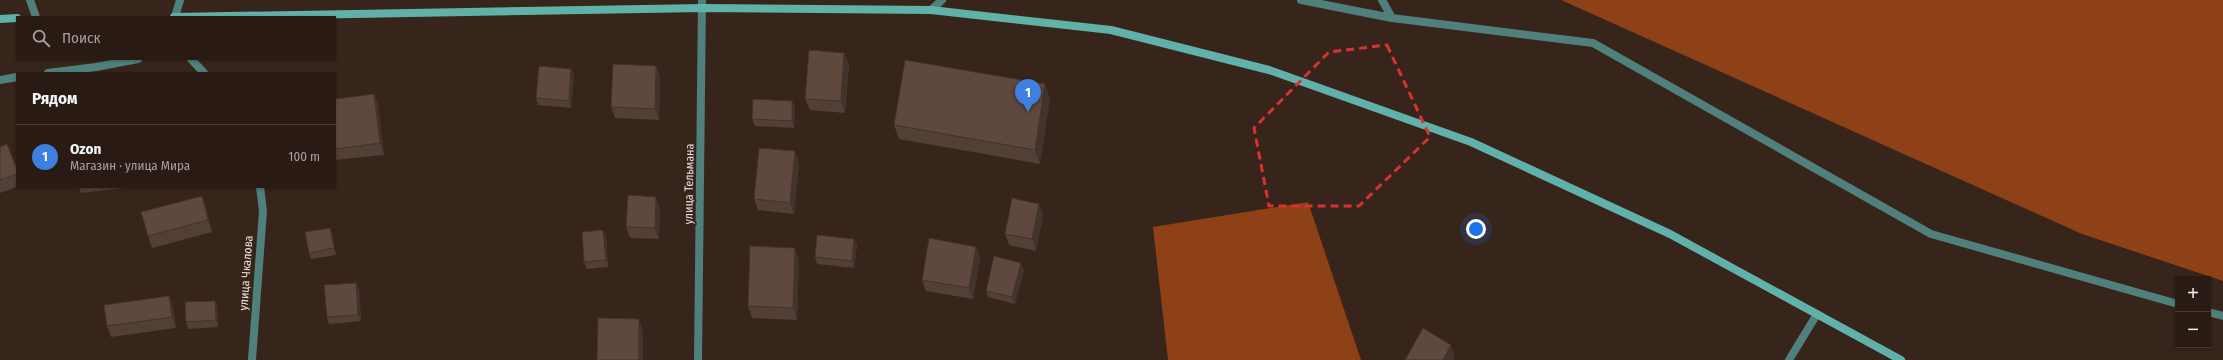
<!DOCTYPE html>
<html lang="ru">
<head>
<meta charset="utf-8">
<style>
	body { margin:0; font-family:"Fira Sans Condensed",sans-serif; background:#352822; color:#f1f3f6 }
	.controls { position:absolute; right:12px; bottom:12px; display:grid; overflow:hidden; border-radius:0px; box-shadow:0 1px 3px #0004 }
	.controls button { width:36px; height:36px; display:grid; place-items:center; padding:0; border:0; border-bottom:1px solid #453934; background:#291b14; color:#f1f3f6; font:20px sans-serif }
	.you { position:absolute; left:1476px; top:229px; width:14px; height:14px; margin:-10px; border:3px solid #fff; border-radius:50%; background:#1a73e8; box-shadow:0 0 0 6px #1a73e833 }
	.badge { display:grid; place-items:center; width:26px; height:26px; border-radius:50%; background:#55cec4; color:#fff; font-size:13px; font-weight:700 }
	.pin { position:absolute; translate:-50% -33px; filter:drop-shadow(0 1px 2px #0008) }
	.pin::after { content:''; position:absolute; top:21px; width:14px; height:12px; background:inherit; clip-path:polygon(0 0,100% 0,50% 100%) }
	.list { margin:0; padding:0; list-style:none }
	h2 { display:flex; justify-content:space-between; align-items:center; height:52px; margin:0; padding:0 16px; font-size:17px }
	h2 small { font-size:13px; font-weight:400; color:#a5a1a0 }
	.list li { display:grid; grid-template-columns:26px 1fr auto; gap:12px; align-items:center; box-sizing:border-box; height:64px; padding:0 16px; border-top:1px solid #453934 }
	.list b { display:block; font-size:15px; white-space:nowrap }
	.list p { margin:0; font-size:13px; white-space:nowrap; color:#a5a1a0 }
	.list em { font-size:13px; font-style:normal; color:#a5a1a0 }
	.icon { flex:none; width:22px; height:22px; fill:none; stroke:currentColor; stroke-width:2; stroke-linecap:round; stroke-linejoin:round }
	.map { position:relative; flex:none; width:2223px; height:360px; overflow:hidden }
	.search { position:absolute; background:#291b14; box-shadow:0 1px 3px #0004; left:16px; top:16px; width:320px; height:44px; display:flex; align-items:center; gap:10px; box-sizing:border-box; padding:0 14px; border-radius:0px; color:#a5a1a0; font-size:15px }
	.panel { position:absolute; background:#291b14; box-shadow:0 1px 3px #0004; left:16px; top:72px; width:320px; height:116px; border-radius:0px }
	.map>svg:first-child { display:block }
	.forest { fill:#8e4017 }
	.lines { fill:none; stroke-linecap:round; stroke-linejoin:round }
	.lane { stroke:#4f807b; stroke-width:8 }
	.street { stroke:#4f807b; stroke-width:8 }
	.secondary { stroke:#60b1aa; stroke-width:8 }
	.wall { fill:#523f36 }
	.shaded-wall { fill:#42332c }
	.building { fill:#5f493f; stroke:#42332c }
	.marked { fill:none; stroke:#d73131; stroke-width:3; stroke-dasharray:8 5; stroke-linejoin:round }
	.labels { text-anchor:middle; stroke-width:4; stroke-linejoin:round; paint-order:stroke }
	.street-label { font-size:12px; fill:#ede0da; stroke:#37241b }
</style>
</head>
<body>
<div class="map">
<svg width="2223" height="360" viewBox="0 0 2223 360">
	<rect width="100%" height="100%" fill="#37241b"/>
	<path class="forest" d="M1561 0H2223V281L2082 234Z
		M1308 202 1361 360H1168L1153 227Z"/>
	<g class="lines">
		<path class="lane" d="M1301 0 1392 18 1593 43 1931 234 2178 304
			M1382 0 1392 18
			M931 10 942 0
			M175 17 180 0
			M2208 312 2223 316
			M1789 360 1817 314"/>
		<path class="street" d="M30 0 36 17
			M191 59 204 73
			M48 73 96 67 138 59
			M0 80 17 77
			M252 360 263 211 260 187
			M698 360 702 0"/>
		<path class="secondary" d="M174 17 703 8 931 10 1111 30 1269 70 1471 142 1670 234 1901 360
			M0 19 17 18"/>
	</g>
	<path class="wall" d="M844 53 849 64 845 113 810 110 805 99Z
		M656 66 660 77 659 120 615 118 611 107Z
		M571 69 574 76 571 108 538 105 536 98Z
		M374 94 378 105 384 155 335 160V99Z
		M1050 98 1040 164 899 139 894 125Z
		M792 101 795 107 794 128 755 126 752 119Z
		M0 147 17 169V187L0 193Z
		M799 163 794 214 758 210 754 199Z
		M79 187H132L81 193Z
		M1039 204 1043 215 1036 251 1009 245 1005 234Z
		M206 207 212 232 152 248 148 236Z
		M660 208 659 239 630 238 626 227Z
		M603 230 606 237 608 267 587 269 584 262Z
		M332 234 336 255 311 259 309 253Z
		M854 239 857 245 854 268 817 264 815 257Z
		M976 247 980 258 973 299 926 291 922 280Z
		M799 259 797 320 752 318 748 306Z
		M1024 270 1015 304 988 297 986 291Z
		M359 289 361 321 329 324 327 317Z
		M169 296 173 307 176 328 111 337 107 326Z
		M215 301 217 307 218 327 188 329 186 322Z"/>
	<path class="shaded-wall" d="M844 53 849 64 845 113 841 101Z
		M656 66 660 77 659 120 655 109Z
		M571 69 574 76 571 108 569 101Z
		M1045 84 1050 98 1040 164 1035 150Z
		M374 94 378 105 384 155 380 143Z
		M792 101 795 107 794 128 792 121Z
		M795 151 799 163 794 214 790 203Z
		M202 196 206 207 212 232 208 220Z
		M656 197 660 208 659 239 655 228Z
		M1039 204 1043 215 1036 251 1032 239Z
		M330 228 332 234 336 255 334 248Z
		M603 230 606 237 608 267 606 260Z
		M854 239 857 245 854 268 852 261Z
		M976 247 980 258 973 299 969 288Z
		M795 248 799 259 797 320 793 308Z
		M1021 263 1024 270 1015 304 1012 297Z
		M356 283 359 289 361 321 358 315Z
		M169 296 173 307 176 328 172 317Z
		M215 301 217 307 218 327 216 320Z
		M639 319 643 330V360H639Z
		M1451 345 1455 356 1453 360H1443Z"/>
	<path class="building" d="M809 50 844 53 841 101 805 99Z
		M905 60 1045 84 1035 150 894 125Z
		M613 64 656 66 655 109 611 107Z
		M539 66 571 69 569 101 536 98Z
		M374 94 380 143 335 149V99Z
		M753 99 792 101V121L752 119Z
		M7 144 17 169V174L0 180V147Z
		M759 148 795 151 790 203 754 199Z
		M628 195 656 197 655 228 626 227Z
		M202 196 208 220 148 236 141 212Z
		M1012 198 1039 204 1032 239 1005 234Z
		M330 228 334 248 309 253 305 232Z
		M603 230 606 260 584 262 582 232Z
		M817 235 854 239 852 261 815 257Z
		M929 238 976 247 969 288 922 280Z
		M750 246 795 248 793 308 748 306Z
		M994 256 1021 263 1012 297 986 291Z
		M356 283 358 315 327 317 324 285Z
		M169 296 172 317 107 326 104 305Z
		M215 301 216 320 186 322 185 302Z
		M598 318 639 319V360H597Z
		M1423 328 1451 345 1443 360H1405Z"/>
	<path class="marked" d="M1387 45 1430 137 1359 206H1269L1254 128 1329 52Z"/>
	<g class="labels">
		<g class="street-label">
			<text transform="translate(689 184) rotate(-89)" y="4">улица Тельмана</text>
			<text transform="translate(246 273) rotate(-86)" y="4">улица Чкалова</text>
		</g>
	</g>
</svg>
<div class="controls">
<button>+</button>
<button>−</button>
</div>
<div class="you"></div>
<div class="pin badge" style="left:1028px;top:112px;background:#3f7fe0">1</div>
<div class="search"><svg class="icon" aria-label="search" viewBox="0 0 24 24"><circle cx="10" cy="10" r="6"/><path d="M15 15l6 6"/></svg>Поиск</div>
<section class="panel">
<h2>Рядом<small></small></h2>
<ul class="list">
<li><span class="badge" style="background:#3f7fe0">1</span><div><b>Ozon</b><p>Магазин · улица Мира</p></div><em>100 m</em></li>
</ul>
</section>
</div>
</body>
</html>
